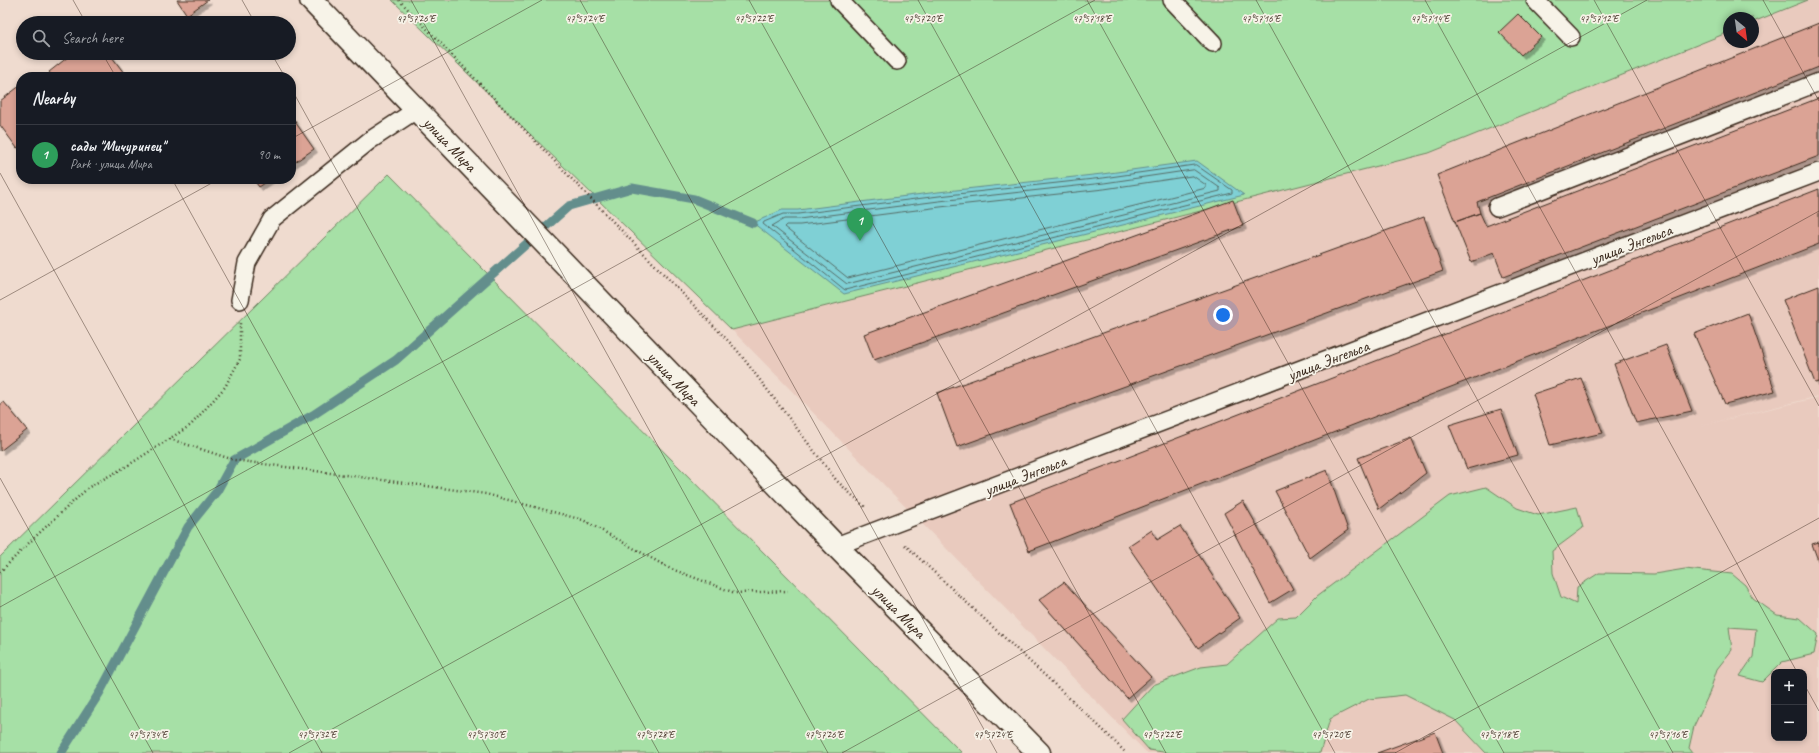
<!DOCTYPE html>
<html lang="en">
<head>
<meta charset="utf-8">
<style>
	body { margin:0; font-family:Caveat,sans-serif; background:#20242c; color:#f1f3f6 }
	.controls { position:absolute; right:12px; bottom:12px; display:grid; overflow:hidden; border-radius:8px; box-shadow:0 2px 6px #0003 }
	.controls button { width:36px; height:36px; display:grid; place-items:center; padding:0; border:0; border-bottom:1px solid #363941; background:#171b24; color:#f1f3f6; font:20px sans-serif }
	.compass { position:absolute; left:1723px; top:12px; width:36px; height:36px; border-radius:50%; background:#171b24; box-shadow:0 2px 6px #0003; rotate:151deg }
	.you { position:absolute; left:1223px; top:315px; width:14px; height:14px; margin:-10px; border:3px solid #fff; border-radius:50%; background:#1a73e8; box-shadow:0 0 0 6px #1a73e833 }
	.badge { display:grid; place-items:center; width:26px; height:26px; border-radius:50%; background:#db2777; color:#fff; font-size:13px; font-weight:700 }
	.pin { position:absolute; translate:-50% -33px; filter:drop-shadow(0 1px 2px #0008) }
	.pin::after { content:''; position:absolute; top:21px; width:14px; height:12px; background:inherit; clip-path:polygon(0 0,100% 0,50% 100%) }
	.list { margin:0; padding:0; list-style:none }
	h2 { display:flex; justify-content:space-between; align-items:center; height:52px; margin:0; padding:0 16px; font-size:17px }
	h2 small { font-size:13px; font-weight:400; color:#9ea1a6 }
	.list li { display:grid; grid-template-columns:26px 1fr auto; gap:12px; align-items:center; box-sizing:border-box; height:60px; padding:0 16px; border-top:1px solid #363941 }
	.list b { display:block; font-size:15px; white-space:nowrap }
	.list p { margin:0; font-size:13px; white-space:nowrap; color:#9ea1a6 }
	.list em { font-size:13px; font-style:normal; color:#9ea1a6 }
	.icon { flex:none; width:22px; height:22px; fill:none; stroke:currentColor; stroke-width:2; stroke-linecap:round; stroke-linejoin:round }
	.map { position:relative; flex:none; width:1819px; height:753px; overflow:hidden }
	.search { position:absolute; background:#171b24; box-shadow:0 2px 6px #0003; left:16px; top:16px; width:280px; height:44px; display:flex; align-items:center; gap:10px; box-sizing:border-box; padding:0 14px; border-radius:22px; color:#9ea1a6; font-size:15px }
	.panel { position:absolute; background:#171b24; box-shadow:0 2px 6px #0003; left:16px; top:72px; width:280px; height:112px; border-radius:16px }
	.map>svg:first-child { display:block }
	.built { fill:#e9cabe; fill-rule:evenodd }
	.green { fill:#a6e0a6; stroke:#708562 }
	.water { fill:#7fd0d5; stroke:#648e8c }
	.lines { fill:none; stroke-linecap:round; stroke-linejoin:round }
	.shore { stroke:#566c67; stroke-width:1 }
	.stream { stroke:#648e8c; stroke-width:9 }
	.building { fill:#dba395; stroke:#3b2a1e; filter:url(#shadow) }
	.service-casing { stroke:#3b2a1e; stroke-width:20 }
	.primary-casing { stroke:#3b2a1e; stroke-width:25 }
	.path { stroke:#3b2a1e; stroke-width:2.5; stroke-dasharray:1 3; stroke-linecap:butt }
	.service { stroke:#f7f3e8; stroke-width:17 }
	.primary { stroke:#f7f3e8; stroke-width:22 }
	.ticks { fill:none; stroke:#3b2a1e; stroke-width:1; stroke-opacity:0.45 }
	.labels { text-anchor:middle; stroke-width:3.5; stroke-linejoin:round; paint-order:stroke }
	.street-label { font-size:17px; fill:#3b2a1e; stroke:#f7f3e8 }
	.ticks-label { font-size:10px; text-anchor:middle; fill:#3b2a1e; stroke:#f7f3e8; stroke-width:3.5; stroke-linejoin:round; paint-order:stroke }
</style>
</head>
<body>
<div class="map">
<svg width="1819" height="753" viewBox="0 0 1819 753">
	<defs>
		<filter id="shadow"><feDropShadow dx="3.5" dy="3.5" stdDeviation="0" flood-color="#0004"/></filter>
	</defs>
	<rect width="100%" height="100%" fill="#efdbcf"/>
	<filter id="ink" filterUnits="userSpaceOnUse"><feTurbulence type="fractalNoise" baseFrequency=".025" numOctaves="2"/><feDisplacementMap in="SourceGraphic" scale="8" xChannelSelector="R" yChannelSelector="G"/><feConvolveMatrix kernelMatrix="1 2 1 2 8 2 1 2 1" color-interpolation-filters="sRGB"/></filter>
	<g filter="url(#ink)">
		<path class="built" d="M1808 0H1819V396L1700 426 1819 397V753H1147L732 330 1429 153 1729 32V42H1753V22ZM1774 672H1804V738H1774Z"/>
		<path class="green" d="M392 0H1808L1753 22V18H1729V32L1429 153 732 330Z
			M389 174 962 753H0V557Z
			M1486 487 1517 508 1538 515 1577 507 1583 528 1552 551 1553 573 1561 597 1576 604 1577 587 1599 573 1654 574 1685 569 1732 574 1745 585 1753 598 1777 615 1800 618 1818 634 1814 654 1782 662 1762 682 1740 676 1753 657 1756 629 1729 627 1732 650 1717 669 1709 694 1694 726 1689 748 1693 753H1486L1455 720 1405 695 1369 699 1330 719 1320 753H1170L1149 750 1122 719 1153 685 1201 667 1227 664 1278 618 1296 617 1317 596 1450 496Z"/>
		<path class="water" d="M1197 161 1244 195 844 294 753 223 782 210H798L938 192 1102 174Z"/>
		<g class="lines">
			<path class="shore" d="M1196 165 1232 190V193L845 290 763 224 764 222 783 214H798L939 196 1103 178Z
				M1194 170 1220 188V191L847 284 772 226 784 219H799L939 201 1104 183Z
				M1193 176 1206 185V188L848 278 784 227 786 225H800L940 207 1104 189Z"/>
			<path class="stream" d="M61 753 100 692 188 527 217 491 234 460 313 415 396 360 569 206 632 188 694 199 753 223"/>
		</g>
		<path class="building" d="M177 0H208L187 15Z
			M1518 14 1541 37 1521 55 1499 32Z
			M1819 23V67L1477 202 1480 213 1455 222 1437 175Z
			M73 53H109L127 77H53L49 72Z
			M21 85V145L17 148 0 125V101Z
			M1819 98V156L1503 277 1494 253 1471 262 1455 222 1480 213 1486 226Z
			M291 116 314 149 291 165Z
			M253 179H271L259 187Z
			M1819 189V244L1029 551 1010 503Z
			M1233 200 1243 226 874 360 864 334Z
			M1424 217 1443 271 957 447 937 393Z
			M1819 286V382L1815 383 1783 300Z
			M1748 313 1775 391 1725 404 1694 334Z
			M1666 345 1692 411 1636 423 1614 364Z
			M1581 378 1603 433 1550 445 1533 394Z
			M4 402 27 430 0 451V405Z
			M1501 409 1518 455 1467 469 1449 425Z
			M1411 438 1426 473 1379 509 1358 458Z
			M1327 470 1348 530 1310 558 1275 491Z
			M1243 501 1293 589 1270 603 1224 513Z
			M1180 526 1240 618 1198 648 1128 546 1152 530 1157 540Z
			M1819 542V563L1812 544Z
			M1064 582 1151 677 1127 698 1039 600Z
			M1435 732 1443 753H1377Z"/>
		<g class="lines">
			<g class="service-casing">
				<path id="service" d="M839 0 897 61
					M1172 0 1213 43
					M1535 0 1571 37
					M1497 207 1819 82
					M240 300 247 263 272 219 369 141 416 110
					M836 546 1819 172"/>
			</g>
			<g class="primary-casing">
				<path id="primary" d="M311 0 836 546 1039 753"/>
			</g>
			<path class="path" d="M399 0 737 350 837 481 866 508
				M170 439 234 460 486 494 583 520 669 568 735 593 788 591
				M905 545 1098 725 1126 753
				M0 572 36 536 89 487 127 466 191 425 225 387 240 359V323"/>
			<use href="#service" class="service"/>
			<use href="#primary" class="primary"/>
		</g>
	</g>
	<path class="ticks" d="M73 0 86 23M242 0 255 23M411 0 828 753M580 0 997 753M749 0 1166 753M918 0 1335 753M1087 0 1504 753M1256 0 1673 753M1425 0 1797 672M1594 0 1819 406M1763 0 1819 101M102 53 116 77M271 53 285 77M291 88 659 753M291 139 542 0M0 173 322 753M172 179 490 753M0 300 219 179M0 478 153 753M0 607 1095 0M1804 684 1819 711M289 753 1647 0M842 753 1819 211M1395 753 1819 518"/>
	<g class="labels">
		<g class="street-label">
			<text transform="translate(450 144) rotate(46)" y="6">улица Мира</text>
			<text transform="translate(1631 244) rotate(-21)" y="6">улица Энгельса</text>
			<text transform="translate(1328 360) rotate(-21)" y="6">улица Энгельса</text>
			<text transform="translate(674 378) rotate(46)" y="6">улица Мира</text>
			<text transform="translate(1025 475) rotate(-21)" y="6">улица Энгельса</text>
			<text transform="translate(899 611) rotate(45)" y="6">улица Мира</text>
		</g>
	</g>
	<g class="ticks-label">
		<text x="416" y="22">47°57'26"E</text>
		<text x="585" y="22">47°57'24"E</text>
		<text x="754" y="22">47°57'22"E</text>
		<text x="923" y="22">47°57'20"E</text>
		<text x="1092" y="22">47°57'18"E</text>
		<text x="1261" y="22">47°57'16"E</text>
		<text x="1430" y="22">47°57'14"E</text>
		<text x="1599" y="22">47°57'12"E</text>
		<text x="148" y="738">47°57'34"E</text>
		<text x="317" y="738">47°57'32"E</text>
		<text x="486" y="738">47°57'30"E</text>
		<text x="655" y="738">47°57'28"E</text>
		<text x="824" y="738">47°57'26"E</text>
		<text x="993" y="738">47°57'24"E</text>
		<text x="1162" y="738">47°57'22"E</text>
		<text x="1331" y="738">47°57'20"E</text>
		<text x="1499" y="738">47°57'18"E</text>
		<text x="1668" y="738">47°57'16"E</text>
	</g>
</svg>
<div class="controls">
<button>+</button>
<button>−</button>
</div>
<svg class="compass" viewBox="-18 -18 36 36"><path d="M0-13l5 13h-10z" fill="#e53935"/><path d="M0 13l5-13h-10z" fill="#9ea1a6"/></svg>
<div class="you"></div>
<div class="pin badge" style="left:860px;top:241px;background:#2e9e5b">1</div>
<div class="search"><svg class="icon" aria-label="search" viewBox="0 0 24 24"><circle cx="10" cy="10" r="6"/><path d="M15 15l6 6"/></svg>Search here</div>
<section class="panel">
<h2>Nearby<small></small></h2>
<ul class="list">
<li><span class="badge" style="background:#2e9e5b">1</span><div><b>сады &quot;Мичуринец&quot;</b><p>Park · улица Мира</p></div><em>90 m</em></li>
</ul>
</section>
</div>
</body>
</html>
